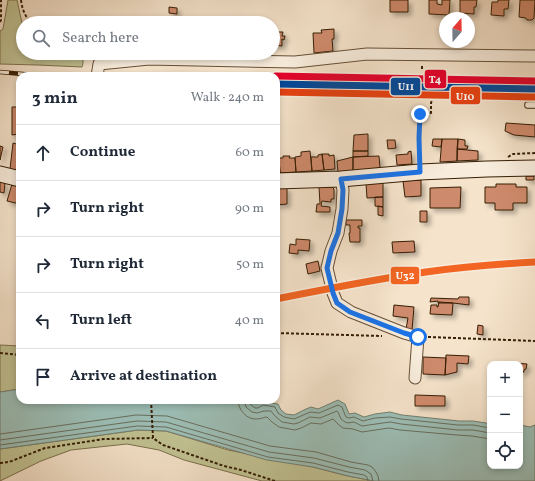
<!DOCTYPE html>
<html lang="en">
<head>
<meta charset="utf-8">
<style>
	body { margin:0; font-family:Vollkorn,serif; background:#f6f6f7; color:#1f2937 }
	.controls { position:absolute; right:12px; bottom:12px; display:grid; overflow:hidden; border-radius:8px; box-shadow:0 2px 6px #0003 }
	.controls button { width:36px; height:36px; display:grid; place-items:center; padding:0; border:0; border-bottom:1px solid #e0e1e3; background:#fff; color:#1f2937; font:20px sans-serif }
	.compass { position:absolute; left:439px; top:12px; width:36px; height:36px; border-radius:50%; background:#fff; box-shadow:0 2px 6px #0003; rotate:20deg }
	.stop { position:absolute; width:12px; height:12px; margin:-9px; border:3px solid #1a73e8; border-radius:50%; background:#fff }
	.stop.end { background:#1a73e8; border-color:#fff; box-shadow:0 1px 4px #0008 }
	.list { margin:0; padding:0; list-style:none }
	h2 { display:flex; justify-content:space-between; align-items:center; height:52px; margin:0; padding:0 16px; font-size:17px }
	h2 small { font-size:13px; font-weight:400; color:#747a83 }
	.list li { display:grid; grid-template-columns:26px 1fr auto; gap:12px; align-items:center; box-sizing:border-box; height:56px; padding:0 16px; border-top:1px solid #e0e1e3 }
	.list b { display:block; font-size:15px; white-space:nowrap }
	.list em { font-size:13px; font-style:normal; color:#747a83 }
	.icon { flex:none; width:22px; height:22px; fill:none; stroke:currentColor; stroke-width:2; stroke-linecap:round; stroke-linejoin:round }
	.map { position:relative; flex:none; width:535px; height:481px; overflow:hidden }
	.search { position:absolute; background:#fff; box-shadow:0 2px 6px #0003; left:16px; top:16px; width:264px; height:44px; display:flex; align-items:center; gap:10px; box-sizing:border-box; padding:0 14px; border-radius:22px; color:#747a83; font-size:15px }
	.panel { position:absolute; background:#fff; box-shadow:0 2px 6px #0003; left:16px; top:72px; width:264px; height:332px; border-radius:12px }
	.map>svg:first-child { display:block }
	.green { fill:#c1c293; stroke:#7c704c }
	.water { fill:#9cbeb6; stroke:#737e6f }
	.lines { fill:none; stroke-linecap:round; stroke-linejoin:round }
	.shore { stroke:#696e5d; stroke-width:1 }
	.building { fill:#ce8a6c; stroke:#361e04; filter:url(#shadow) }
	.lane-casing { stroke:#664f36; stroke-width:8 }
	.street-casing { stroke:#664f36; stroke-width:13 }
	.secondary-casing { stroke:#361e04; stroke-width:17 }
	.path { stroke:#361e04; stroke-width:2; stroke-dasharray:3 2; stroke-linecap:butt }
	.lane { stroke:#f8eddd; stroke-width:5.5 }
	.street { stroke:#f8eddd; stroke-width:11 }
	.secondary { stroke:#f8eddd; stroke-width:15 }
	.rail-casing { stroke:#361e04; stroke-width:4.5 }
	.rail { stroke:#f8eddd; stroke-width:3; stroke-dasharray:9; stroke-linecap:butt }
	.rail-1-casing { stroke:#f8eddd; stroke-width:10 }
	.rail-2-casing { stroke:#f8eddd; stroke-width:10 }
	.rail-3-casing { stroke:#f8eddd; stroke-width:10 }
	.rail-4-casing { stroke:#f8eddd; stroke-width:10 }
	.rail-1 { stroke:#f26522; stroke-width:7 }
	.rail-2 { stroke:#00479a; stroke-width:7 }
	.rail-3 { stroke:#e74011; stroke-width:7 }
	.rail-4 { stroke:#e4002b; stroke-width:7 }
	.route { stroke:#1a73e8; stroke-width:5 }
	.line-badge { stroke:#f8eddd; stroke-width:1.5 }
	.badge-label { font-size:11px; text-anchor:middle; font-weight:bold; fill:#fff }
</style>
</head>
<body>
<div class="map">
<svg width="535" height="481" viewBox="0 0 535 481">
	<defs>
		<filter id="shadow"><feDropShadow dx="3.5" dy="3.5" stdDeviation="2" flood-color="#0004"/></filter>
	</defs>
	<rect width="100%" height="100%" fill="#f5e3cb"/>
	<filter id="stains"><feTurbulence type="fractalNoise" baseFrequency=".005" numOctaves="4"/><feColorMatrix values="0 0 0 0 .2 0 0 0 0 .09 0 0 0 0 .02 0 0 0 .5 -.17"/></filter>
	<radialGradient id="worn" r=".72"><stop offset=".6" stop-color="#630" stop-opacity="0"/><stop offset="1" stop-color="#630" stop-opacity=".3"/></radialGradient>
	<path class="green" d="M8 0H17L22 23 23 24V53H80C83 56 84 63 82 67L38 65 0 64V31L3 29Z
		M0 345 20 346V389L0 392Z
		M138 430 166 431 228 450 313 467 348 476 374 481H262L184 460 159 450 127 444 71 450 41 461 0 481V449Z"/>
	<path class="water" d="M20 389V400H251L256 404 261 402 278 404 281 410 286 414 294 415 306 409 311 407 318 409 338 400 345 404 349 414 355 413 364 417 375 414 390 412 402 415 459 421H473L486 423 490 425V466H520V425L530 427 535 425V481H374L348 476 313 467 267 460 166 431 138 430 0 449V392Z"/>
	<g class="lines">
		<path class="shore" d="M238 400C238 410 247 420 257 419 261 419 264 417 267 417L272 422 279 427 295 430 301 428 311 423 321 424 333 419 339 425 343 428 353 429 362 432 389 428 400 430 457 435 472 436 490 439
			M244 400 246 407 252 412 257 413 264 411H271L275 416 282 422 294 424 298 423 310 417 320 418 337 411 338 412 341 419 345 422 348 423 354 422 362 426 390 422 401 424 458 430H473L490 433
			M249 400 250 404 255 408H258L263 405 275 407 278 413 284 417 294 419 308 413 311 412 319 413 338 405 342 407 345 415 346 417 349 418 354 417 363 421 375 418 390 417 401 419 458 425H473L490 428
			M0 434 136 415 167 416 270 446 316 452 351 462 368 465 372 467 376 472 378 476 379 481
			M0 440 137 421 166 422 269 452 314 458 349 467 365 470 371 474 373 481
			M0 445 137 426 166 427 268 457 313 463 348 472 364 475 367 477 368 481"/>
	</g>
	<path class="building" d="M390 0H408V12H390Z
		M429 0H437V4L442 5V0H450L449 15 429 14Z
		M460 0H477L476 7H474V14L460 13Z
		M498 0H509L508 9H504V16L491 15 492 2H498Z
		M520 0H535L534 18 532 20H527L526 18 519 17Z
		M169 7 177 8V14L169 13Z
		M229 21 242 22V23H229Z
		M334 29V39H332L333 51 314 53 313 33H322L321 30Z
		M273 32H283L282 36H285L284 40 282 39V46L273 45Z
		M12 107H19V134L12 135Z
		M506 123 535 125V137L514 135 505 131Z
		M368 134V151H353L354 135Z
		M433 139H442L441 147 432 146Z
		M442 139H458L457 161 440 162Z
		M458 139 465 140V146H468L467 149H457Z
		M387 140H395L396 148 388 149Z
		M13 143 20 145 19 162H20V171L10 169Z
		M0 146 3 147 0 160Z
		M457 149 478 151V160L457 161Z
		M310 151 312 171 296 172 295 157 301 156V152Z
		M353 151H368V156L353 157Z
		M411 151 412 164 397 165 396 155 408 154V152Z
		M322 154 324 170 312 171 311 157H318V155Z
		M322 154H329V156L334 155 335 169 324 170Z
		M283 156H290L289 158H295L296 172 280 173 279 158H283Z
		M379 156 380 168 353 171V157Z
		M353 157V171L338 172 337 161Z
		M276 158H279L280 173H276Z
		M526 176H534V180H526Z
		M421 180V196L405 197 403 181Z
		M0 181 5 183 4 193 0 192Z
		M383 183V197L367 198 366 184Z
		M12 184 20 187V204L7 201Z
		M496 184H516V187H527V203H513V210H495V203H485V187H496Z
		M319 187H332L334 189V199H331V202L322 201 321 206 330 207V212H316L317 204H320Z
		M461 187 460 208H430V188Z
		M276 188H287V204L276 205Z
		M375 197H383V207L375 206Z
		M378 206 383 207V216L378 215Z
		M420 211H427V222H420Z
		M346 220H362V226H358V228H360V242H350L349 233H350V225H346Z
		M296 239 310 240 309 251 298 250V254L289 253 290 244 296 245Z
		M414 241 415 252 393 253 392 242Z
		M318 261 320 271 308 274 306 264Z
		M459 297H469V305L453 303H438V301L430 302 431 298 458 299Z
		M439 302 453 303 452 315 430 314 431 305H437V307H438Z
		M394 305 414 307 412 330 406 329 408 318 393 316Z
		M478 325 483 326V335L477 334Z
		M446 355 469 356 468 364 457 363V372L445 375Z
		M423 357 446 358 445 375 423 374Z
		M515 363 527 364 526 369 524 370V372H520V364Z
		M415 395 445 396V406H415Z"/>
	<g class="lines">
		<g class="lane-casing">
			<path id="lane" d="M528 105H535"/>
		</g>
		<g class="street-casing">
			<path id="street" d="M97 76 99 64 149 59 295 62 367 54 535 56
				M341 179 343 190 342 209 338 233 331 251 327 268 333 293 337 303 351 312 404 333 418 337 415 378"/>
		</g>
		<g class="secondary-casing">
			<path id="secondary" d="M0 174 20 179
				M276 181 341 179 420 172 487 169 535 168"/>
		</g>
		<path class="path" d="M21 0C22 9 25 16 31 23
			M0 22 1 20V0
			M422 69V64
			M486 95 485 97 526 98
			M420 114 431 113V103L434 94
			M508 157 513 154 535 153
			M419 161C419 143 418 124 421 106
			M276 333 382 336
			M428 337 535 341
			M0 353 20 355
			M151 400 153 438 163 445 224 466 241 470 275 481
			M0 463 9 462 45 448 104 439 153 438"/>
		<use href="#lane" class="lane"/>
		<use href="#street" class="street"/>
		<use href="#secondary" class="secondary"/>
		<g class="rail-casing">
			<path id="rail" d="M0 72 45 76"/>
		</g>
		<use href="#rail" class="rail"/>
		<g class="rail-1-casing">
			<path id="rail-1" d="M276 299C326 289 376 279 426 272 462 267 499 264 535 262"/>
		</g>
		<g class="rail-2-casing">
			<path id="rail-2" d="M276 84 535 89"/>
		</g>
		<g class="rail-3-casing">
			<path id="rail-3" d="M276 92 535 97"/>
		</g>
		<g class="rail-4-casing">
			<path id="rail-4" d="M276 76 535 81"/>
		</g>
		<use href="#rail-1" class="rail-1"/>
		<use href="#rail-2" class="rail-2"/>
		<use href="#rail-3" class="rail-3"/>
		<use href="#rail-4" class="rail-4"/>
	</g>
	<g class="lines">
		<path class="route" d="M418 337 404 333 350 312 337 303 333 293 327 268 331 251 338 233 342 209 343 190 341 179 420 172 419 138 420 114"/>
	</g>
	<g class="line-badge">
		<rect x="424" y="69" width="23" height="20" rx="4" fill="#e4002b"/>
		<rect x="390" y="77" width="31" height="19" rx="4" fill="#00479a"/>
		<rect x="450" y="86" width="31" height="19" rx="4" fill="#e74011"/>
		<rect x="390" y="266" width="30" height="19" rx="4" fill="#f26522"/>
	</g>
	<g class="badge-label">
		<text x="435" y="83">T4</text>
		<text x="406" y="90">U11</text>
		<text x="465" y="100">U10</text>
		<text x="405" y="279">U32</text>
	</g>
	<rect width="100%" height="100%" filter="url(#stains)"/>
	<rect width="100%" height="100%" fill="url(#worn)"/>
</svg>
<div class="controls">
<button>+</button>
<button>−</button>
<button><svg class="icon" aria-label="locate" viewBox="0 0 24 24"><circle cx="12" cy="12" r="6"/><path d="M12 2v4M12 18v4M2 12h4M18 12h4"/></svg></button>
</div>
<svg class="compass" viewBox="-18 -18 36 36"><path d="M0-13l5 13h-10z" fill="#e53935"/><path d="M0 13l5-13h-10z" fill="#747a83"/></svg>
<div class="stop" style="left:418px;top:337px"></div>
<div class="stop end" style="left:420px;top:114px"></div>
<div class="search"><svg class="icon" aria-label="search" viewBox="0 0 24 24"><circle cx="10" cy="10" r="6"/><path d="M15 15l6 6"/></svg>Search here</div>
<section class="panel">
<h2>3 min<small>Walk · 240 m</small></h2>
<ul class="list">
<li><svg class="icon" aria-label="ahead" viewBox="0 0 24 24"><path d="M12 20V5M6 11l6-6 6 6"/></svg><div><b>Continue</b></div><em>60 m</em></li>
<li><svg class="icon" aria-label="right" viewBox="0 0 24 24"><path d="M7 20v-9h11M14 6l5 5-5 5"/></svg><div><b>Turn right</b></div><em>90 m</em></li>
<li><svg class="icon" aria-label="right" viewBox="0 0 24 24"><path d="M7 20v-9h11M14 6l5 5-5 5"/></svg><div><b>Turn right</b></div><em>50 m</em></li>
<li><svg class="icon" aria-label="left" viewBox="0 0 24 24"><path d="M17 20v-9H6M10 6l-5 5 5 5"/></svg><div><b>Turn left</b></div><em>40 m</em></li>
<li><svg class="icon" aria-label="arrive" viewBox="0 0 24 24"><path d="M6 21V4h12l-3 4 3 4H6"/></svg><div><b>Arrive at destination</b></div></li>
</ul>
</section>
</div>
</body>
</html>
